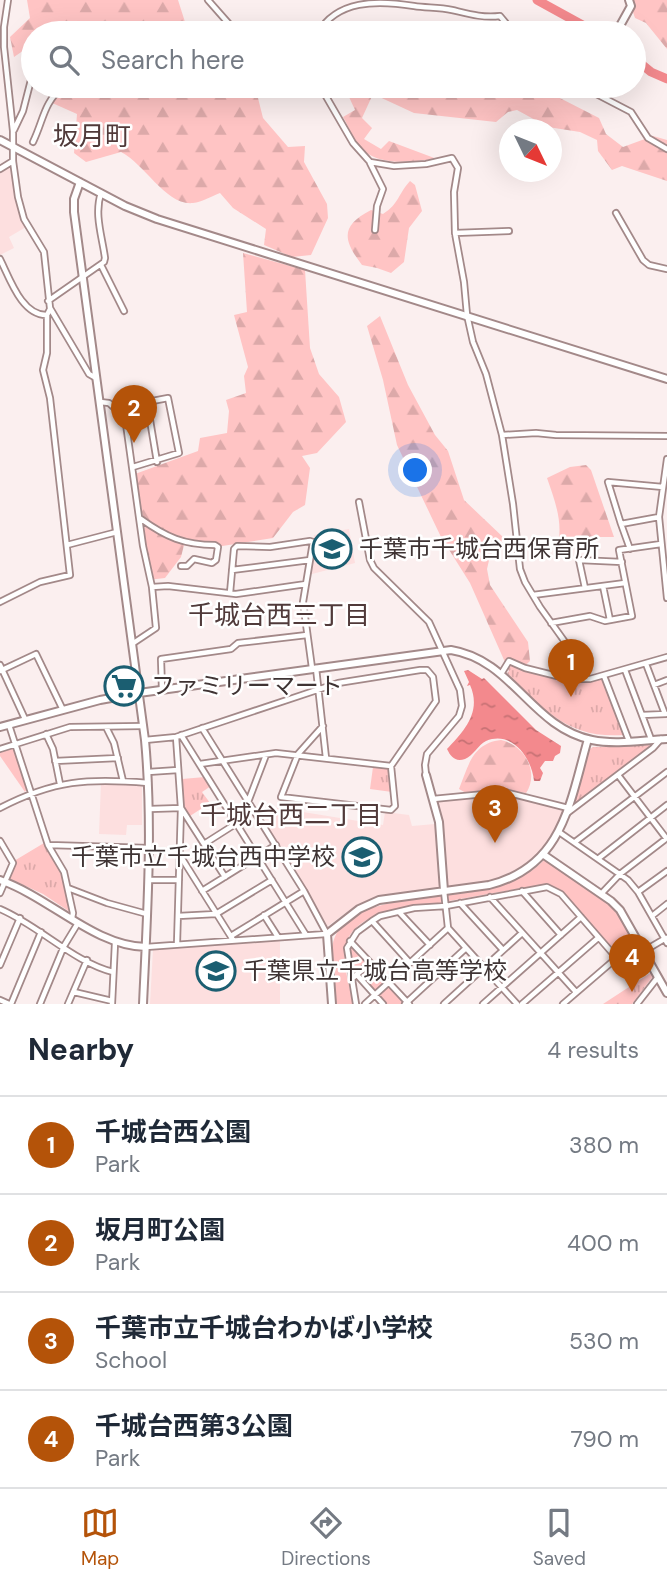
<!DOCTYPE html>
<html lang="en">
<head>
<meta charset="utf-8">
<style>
	body { margin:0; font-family:"DM Sans","Noto Sans JP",sans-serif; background:#f6f6f7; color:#1f2937 }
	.compass { position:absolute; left:499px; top:119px; width:63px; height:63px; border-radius:50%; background:#fff; box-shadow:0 7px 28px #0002; rotate:133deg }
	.you { position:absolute; left:416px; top:471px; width:24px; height:24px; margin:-18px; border:5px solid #fff; border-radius:50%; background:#1a73e8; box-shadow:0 0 0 10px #1a73e833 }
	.badge { display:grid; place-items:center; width:46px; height:46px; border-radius:50%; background:#b45309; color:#fff; font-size:23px; font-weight:700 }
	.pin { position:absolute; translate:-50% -58px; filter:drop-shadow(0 2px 4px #0008) }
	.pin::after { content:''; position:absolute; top:37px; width:24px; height:21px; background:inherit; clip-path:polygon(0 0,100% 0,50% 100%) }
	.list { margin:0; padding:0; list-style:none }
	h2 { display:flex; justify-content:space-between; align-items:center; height:91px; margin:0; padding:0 28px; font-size:30px }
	h2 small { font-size:23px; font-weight:400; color:#747a83 }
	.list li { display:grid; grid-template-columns:46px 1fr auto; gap:21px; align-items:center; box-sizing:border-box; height:98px; padding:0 28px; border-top:2px solid #e0e1e3 }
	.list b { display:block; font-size:26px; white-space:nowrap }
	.list p { margin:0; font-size:23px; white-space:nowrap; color:#747a83 }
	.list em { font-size:23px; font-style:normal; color:#747a83 }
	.icon { flex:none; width:38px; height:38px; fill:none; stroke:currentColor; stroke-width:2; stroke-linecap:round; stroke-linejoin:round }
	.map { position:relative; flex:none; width:667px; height:1004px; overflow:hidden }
	.search { position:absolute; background:#fff; box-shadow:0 7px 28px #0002; left:21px; right:21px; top:21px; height:77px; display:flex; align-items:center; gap:18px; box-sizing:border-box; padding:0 24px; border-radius:38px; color:#747a83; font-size:26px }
	.sheet { height:483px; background:#fff }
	nav { display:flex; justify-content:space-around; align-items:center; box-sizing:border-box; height:98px; border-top:2px solid #e0e1e3; background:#fff; font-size:19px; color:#747a83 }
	nav a { display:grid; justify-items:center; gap:4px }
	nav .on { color:#b45309 }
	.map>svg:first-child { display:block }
	.built { fill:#fddfdf }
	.green { fill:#ffc4c4 }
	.forest { fill:url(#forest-firs) }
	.park { fill:url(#park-tufts) }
	.water { fill:url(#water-ripples) }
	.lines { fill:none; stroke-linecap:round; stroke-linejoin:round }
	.river { stroke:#f3898d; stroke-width:9 }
	.street-casing { stroke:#a38989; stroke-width:8 }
	.secondary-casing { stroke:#a38989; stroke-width:10 }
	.street { stroke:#fff; stroke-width:4.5 }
	.secondary { stroke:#fff; stroke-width:6 }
	.labels { text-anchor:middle; stroke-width:5; stroke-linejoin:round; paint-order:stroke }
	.poi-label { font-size:24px; fill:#3f3434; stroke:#fff; text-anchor:start }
	.neighbourhood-label { font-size:26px; fill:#503a3a; stroke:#fff }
</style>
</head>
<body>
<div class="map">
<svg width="667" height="1004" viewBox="0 0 667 1004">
	<defs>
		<pattern id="forest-firs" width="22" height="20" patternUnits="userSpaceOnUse" patternTransform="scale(1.75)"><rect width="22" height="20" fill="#ffc4c4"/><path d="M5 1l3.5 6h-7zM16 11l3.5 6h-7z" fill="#dca9a9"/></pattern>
		<pattern id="park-tufts" width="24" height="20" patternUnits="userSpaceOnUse" patternTransform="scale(1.75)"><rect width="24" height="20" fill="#ffc4c4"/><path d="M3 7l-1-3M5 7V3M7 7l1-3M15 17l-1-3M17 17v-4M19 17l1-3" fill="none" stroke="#dca9a9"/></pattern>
		<pattern id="water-ripples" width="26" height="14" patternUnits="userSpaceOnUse" patternTransform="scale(1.75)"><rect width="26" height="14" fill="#f3898d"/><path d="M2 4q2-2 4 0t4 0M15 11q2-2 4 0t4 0" fill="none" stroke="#c67174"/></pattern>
	</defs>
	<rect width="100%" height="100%" fill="#fbefef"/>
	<path class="built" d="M10 167H12L15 195 26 227 9 237 14 248 0 255V171Z
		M349 529 355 563 308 575 314 535Z
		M101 783 142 785V825H127L126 835 99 834Z
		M500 794 519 796 563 810 557 828 536 856 513 873 486 882 447 887 435 802Z
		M266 806 383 825 385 812 409 815 412 826 435 824 441 888 372 898 354 907 325 928 313 900 260 817Z
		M280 939V1004H150L153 949Z"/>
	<path class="green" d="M545 859 607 902 619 914 651 971 631 984 626 977C630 969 631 966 625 959H618L562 891 553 886 539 885 449 901 448 895C484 890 518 887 545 859Z
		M442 896 441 903C412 905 349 911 345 950 343 967 350 987 353 1004H336L332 950C336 902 407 901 442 896Z
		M350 946H352L367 961 354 974 350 961Z
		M369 966 386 981 374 993 358 975Z
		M387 985 404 1000 402 1004H385L376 995Z"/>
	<path class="forest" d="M27 0H178L185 22 208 24 218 33H33V44L14 57 10 37 30 18Z
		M629 0H667V49L646 23 635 18Z
		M64 86H255L263 118 288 147 305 146 304 162 327 204 328 218 311 255 292 257 264 245 266 229 233 208 220 193C212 196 202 202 193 203 166 206 145 164 121 152L86 162 74 153 77 114 50 102Z
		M344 86H517L552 94 599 118 606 134 623 147 653 136 667 140V181L622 166 612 170 598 151 597 140 580 132 548 127 517 110 508 112 496 122 414 113 373 94 362 118 372 128 364 139 381 149 389 141 437 159C414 161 384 167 364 151 355 144 349 127 343 117L355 110Z
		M410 181 415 185 422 211 409 228 404 262 391 273 377 268 362 265C343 240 340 226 371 210L383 214C399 204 398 194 410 181Z
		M243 253 305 270 310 348 319 374 339 397 346 422 317 453 302 456 310 468 305 505 293 512 273 538 216 547 194 543 184 545 181 557 165 578 148 580 144 523 135 474 198 451 200 438 227 433 229 411 226 400 246 393 244 376 248 367 234 315 247 312Z
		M380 316 408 385 435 435 448 451 464 500 504 538 490 556 487 569 490 585 528 642 530 661 512 678 470 583 441 537 397 445 383 380 367 326Z
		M586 465 591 470 614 537H568V547L557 548C564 524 555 501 547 478L570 467Z
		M501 740C524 745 540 772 526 793L499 789 466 793 459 789C468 767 472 743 501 740Z"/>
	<path class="park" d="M514 666 586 681 602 679 624 735C568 739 544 710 507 673Z
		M649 745 651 747 576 805 574 803 590 749 593 747Z
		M11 746 14 749 27 789 25 792 0 756V750Z
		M373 767 388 769 392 792 370 789Z
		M205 777 211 786 202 792 210 803 190 816 183 805 182 779Z
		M44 843 62 872 70 912 43 894 8 878 14 861Z
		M652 972 654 975 632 1004H603Z"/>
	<path class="water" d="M468 670 482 679 484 678 536 730 561 746 560 753 555 756 553 761H545L540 768 543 773 540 781H534C532 759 513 730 486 741 478 745 473 756 465 759 455 762 451 757 447 749 464 731 482 712 470 685L467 686 469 682 464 671Z"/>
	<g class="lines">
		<path class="river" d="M537 0 597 33
			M634 58 651 72 667 79"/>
		<g class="street-casing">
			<path id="street" d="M8 0 4 27V47L13 131V161L18 197 24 219 44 252 50 308 89 374 96 378
				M208 0 230 25 233 33
				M318 33C337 0 376 0 414 6 426 8 439 7 452 10 469 14 482 18 500 16L514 33
				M320 86 353 143 370 162 394 166 426 164 452 158 458 168 454 192 455 233 464 282 467 315 473 342 486 374 502 435 513 504 520 569 525 582 540 607 575 656 582 679H590L667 657
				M581 86 631 112 648 138 667 149
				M14 130 23 111 33 72
				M33 142C44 119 43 104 63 86
				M370 163 383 189 377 206 375 230
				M0 169 13 161
				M616 213 643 260 649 265 667 269
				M455 233 509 231
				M0 259C10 279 22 316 47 315
				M101 265 124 311
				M48 301 104 262 105 258C102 236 94 214 101 193
				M100 402 109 403 118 411 128 405 147 402 157 462
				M118 411 126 424 143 546 152 587
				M502 435 536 433 556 435 667 436
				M667 459 659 517 667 598
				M133 467 179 453 168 398 147 402
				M359 502 370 560 374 568 429 622 460 690 462 706 459 716 427 754 425 765 426 775
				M141 519C166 537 184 545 215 545L218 547 216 560 212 563 194 559 187 566H181
				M621 524 608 482 663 487
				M67 545 117 532
				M630 549 621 524 659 517
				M232 570 310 560
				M603 586 610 620
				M585 588 579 560 622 562
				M230 593 234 549 237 546 270 547 310 541 313 542 303 602 312 668
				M533 595 625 583
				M0 602 40 582 70 575 50 398 43 370 47 353V315L50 309
				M551 623 590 616 605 621 632 616 619 550 661 544
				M132 644 156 628 152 587 168 586 236 594 306 584
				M646 664 665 714
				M0 665 25 719
				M316 668 326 758
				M625 670 651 739
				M0 671 36 654 63 710
				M501 674 509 661 525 668 557 676 582 679
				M604 676 629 741
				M654 685 667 680
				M162 690 161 659 231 649 238 643 307 635
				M642 715 666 714
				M9 725 48 845 64 872 73 913 72 918
				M106 727 114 743 123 781
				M202 728 304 891 327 934
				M46 734 53 749 60 784
				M181 735 306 935
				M176 737 181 808 177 944
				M145 740 176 737 338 683 420 670H427L433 677 436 701 391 766 395 806 391 810 281 797 298 754 323 726
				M0 749 70 727 143 726
				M55 761 118 758
				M200 764 276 753 391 766
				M148 772 178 770
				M618 775 666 838
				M433 799 505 792 568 808
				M0 808C54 780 88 778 148 783
				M150 809 181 808 225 877
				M566 814 653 748 661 739
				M559 832 628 880 638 892 667 943
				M0 841 13 863 0 893
				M575 842 667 772
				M204 844 237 823 248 802 266 755
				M49 845 149 848
				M181 857 233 940
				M599 858 667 805
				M149 880H179
				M68 888 107 903 147 914
				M202 891 276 845
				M444 891 448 928 517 1004
				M522 891 561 935
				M638 892 667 871
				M601 894 620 874 667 838
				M490 897 576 992
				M460 903 503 950
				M0 909C38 925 75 963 113 972
				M399 912 430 945
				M264 915 278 937
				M178 916 216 914 272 880
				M652 916 667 904
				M372 921 410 963
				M231 936 304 891
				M350 941 409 1004
				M146 947 326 934
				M644 951 666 938
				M0 965 20 918
				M357 975 383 1004
				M354 977 370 963
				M74 992 112 1001
				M0 1000 9 1004
				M11 1004 41 932
				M40 1004 64 946 78 923
				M68 1004 87 960
				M112 1004 115 943
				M356 1004 347 948 357 932 372 921 380 916 414 908 446 906 547 887 561 894 614 955 613 961 563 1004
				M365 1004 448 928
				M405 1004 466 948
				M444 1004 522 933
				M483 1004 581 917
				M522 1004 598 938
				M637 1004 658 977"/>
		</g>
		<g class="secondary-casing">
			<path id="secondary" d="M616 33 631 6 629 0
				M588 90 590 86
				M0 140 125 206 157 219 667 379
				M80 182 74 199V212L145 740C153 828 147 916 143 1004
				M0 727 100 700 139 693 451 650C513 660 531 727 592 740 616 745 643 740 667 739
				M426 775 439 822 444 891
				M544 855 611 901 620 910 667 993
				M0 880C51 898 94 946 146 947
				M332 1004 327 934 359 909 379 900 489 885C563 867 570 802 588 739"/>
		</g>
		<use href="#street" class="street"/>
		<use href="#secondary" class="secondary"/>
	</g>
	<defs>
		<g id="school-ring" transform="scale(2.0125)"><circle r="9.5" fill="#fff" stroke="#1b5e71" stroke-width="1.5"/><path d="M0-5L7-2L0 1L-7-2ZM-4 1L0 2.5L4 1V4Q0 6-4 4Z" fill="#1b5e71"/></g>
		<g id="supermarket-ring" transform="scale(2.0125)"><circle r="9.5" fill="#fff" stroke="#1b5e71" stroke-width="1.5"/><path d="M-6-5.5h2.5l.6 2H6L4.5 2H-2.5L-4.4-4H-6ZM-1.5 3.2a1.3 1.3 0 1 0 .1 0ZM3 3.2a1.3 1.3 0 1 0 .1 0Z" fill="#1b5e71"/></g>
	</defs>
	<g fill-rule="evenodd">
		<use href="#school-ring" x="332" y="549"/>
		<use href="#supermarket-ring" x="124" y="686"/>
		<use href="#school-ring" x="362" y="857"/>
		<use href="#school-ring" x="216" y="971"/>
	</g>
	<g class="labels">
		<g class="poi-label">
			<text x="359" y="557">千葉市千城台西保育所</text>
			<text x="151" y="694">ファミリーマート</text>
			<text x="335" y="865" text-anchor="end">千葉市立千城台西中学校</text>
			<text x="243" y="979">千葉県立千城台高等学校</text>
		</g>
		<g class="neighbourhood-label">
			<text x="92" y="145">坂月町</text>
			<text x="279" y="624">千城台西三丁目</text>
			<text x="291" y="824">千城台西二丁目</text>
		</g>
	</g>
</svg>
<svg class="compass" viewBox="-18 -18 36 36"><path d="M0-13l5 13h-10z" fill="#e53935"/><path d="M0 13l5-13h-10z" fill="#747a83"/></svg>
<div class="you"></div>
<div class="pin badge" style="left:571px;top:697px">1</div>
<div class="pin badge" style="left:134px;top:443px">2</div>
<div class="pin badge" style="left:495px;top:843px">3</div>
<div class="pin badge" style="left:632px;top:992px">4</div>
<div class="search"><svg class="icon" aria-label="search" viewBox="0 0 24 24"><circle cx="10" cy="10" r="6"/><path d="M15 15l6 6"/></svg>Search here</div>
</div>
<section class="sheet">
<h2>Nearby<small>4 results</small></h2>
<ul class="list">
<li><span class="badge">1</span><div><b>千城台西公園</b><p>Park</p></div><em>380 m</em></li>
<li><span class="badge">2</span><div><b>坂月町公園</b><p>Park</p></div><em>400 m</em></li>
<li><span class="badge">3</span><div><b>千葉市立千城台わかば小学校</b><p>School</p></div><em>530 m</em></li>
<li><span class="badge">4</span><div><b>千城台西第3公園</b><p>Park</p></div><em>790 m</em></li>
</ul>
</section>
<nav>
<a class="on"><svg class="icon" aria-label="map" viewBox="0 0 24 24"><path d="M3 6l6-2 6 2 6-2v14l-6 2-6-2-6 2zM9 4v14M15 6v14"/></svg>Map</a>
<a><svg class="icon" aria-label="directions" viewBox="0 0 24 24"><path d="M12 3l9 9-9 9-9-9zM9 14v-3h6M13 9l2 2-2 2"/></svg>Directions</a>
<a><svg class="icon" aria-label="saved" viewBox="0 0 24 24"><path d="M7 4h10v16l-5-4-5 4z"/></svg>Saved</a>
</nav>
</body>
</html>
